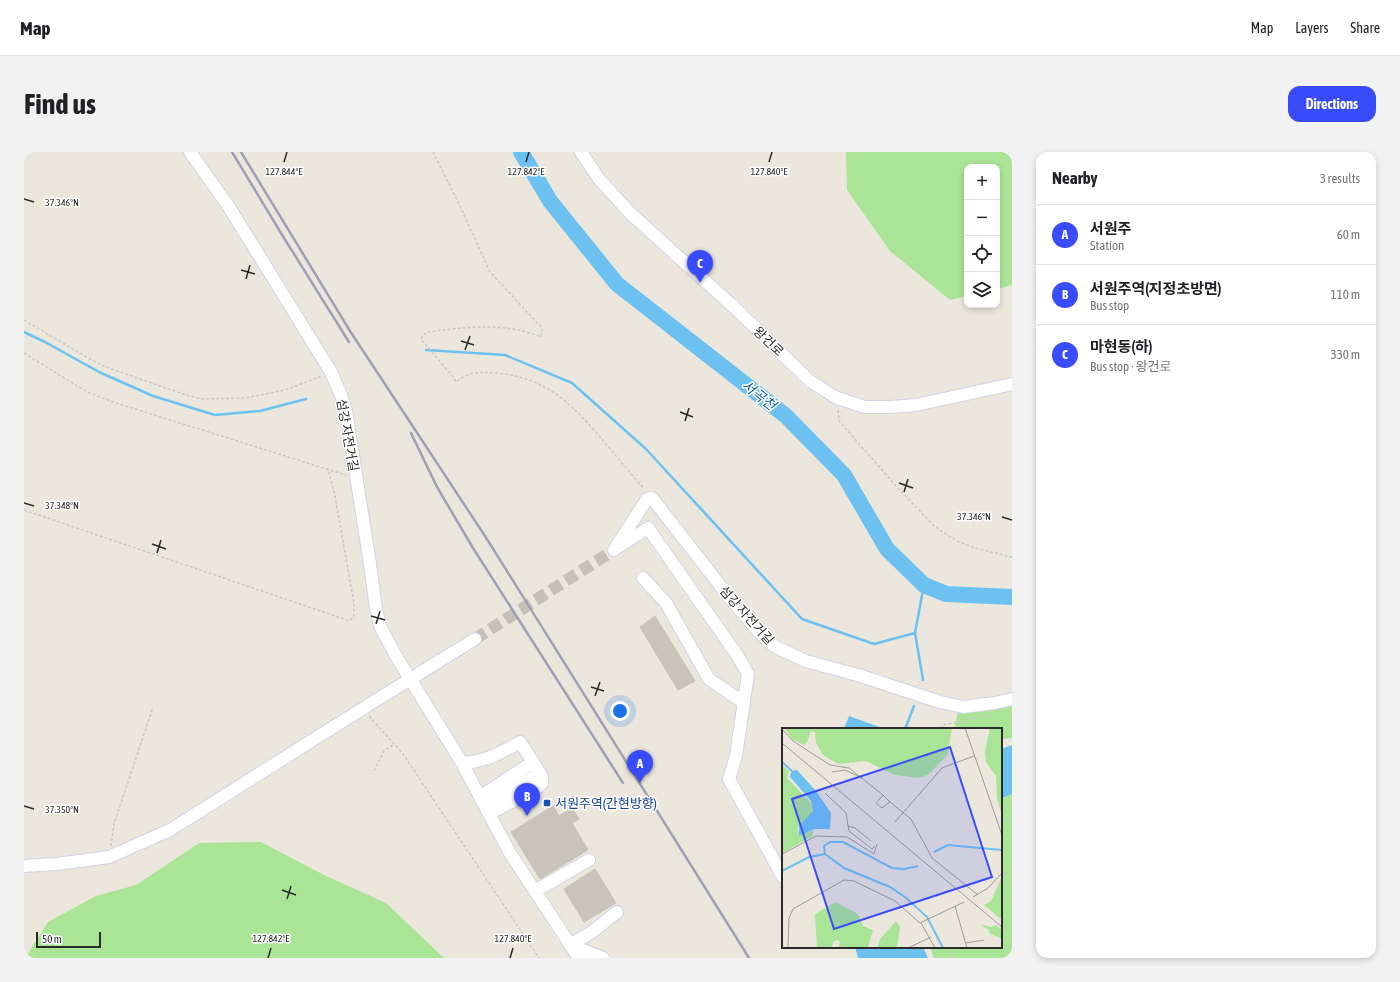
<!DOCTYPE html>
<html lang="en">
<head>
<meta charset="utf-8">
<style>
	body { margin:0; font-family:"Asap Condensed","Noto Sans KR",sans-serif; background:#f2f2f2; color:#202124 }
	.controls { position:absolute; right:12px; top:12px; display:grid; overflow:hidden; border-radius:8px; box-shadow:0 2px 6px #0003 }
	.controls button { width:36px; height:36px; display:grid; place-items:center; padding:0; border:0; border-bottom:1px solid #e0e0e0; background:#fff; color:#202124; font:20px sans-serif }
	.scale { position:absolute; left:12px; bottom:10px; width:65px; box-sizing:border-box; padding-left:4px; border:2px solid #2a2a2a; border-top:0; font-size:11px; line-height:14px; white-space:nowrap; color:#2a2a2a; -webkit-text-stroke:3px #fff; paint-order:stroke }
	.you { position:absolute; left:596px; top:559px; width:14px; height:14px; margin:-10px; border:3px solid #fff; border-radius:50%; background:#1a73e8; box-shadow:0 0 0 6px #1a73e833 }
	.badge { display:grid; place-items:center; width:26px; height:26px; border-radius:50%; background:#394cfb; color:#fff; font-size:13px; font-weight:700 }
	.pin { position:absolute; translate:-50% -33px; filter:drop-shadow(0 1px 2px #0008) }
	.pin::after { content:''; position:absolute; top:21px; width:14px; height:12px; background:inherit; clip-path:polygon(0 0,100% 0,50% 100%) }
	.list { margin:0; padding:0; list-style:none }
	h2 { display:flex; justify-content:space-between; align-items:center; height:52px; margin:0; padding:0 16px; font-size:17px }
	h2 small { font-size:13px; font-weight:400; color:#757577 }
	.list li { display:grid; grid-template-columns:26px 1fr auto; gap:12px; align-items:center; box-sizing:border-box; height:60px; padding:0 16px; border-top:1px solid #e0e0e0 }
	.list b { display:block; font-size:15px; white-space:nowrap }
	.list p { margin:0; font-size:13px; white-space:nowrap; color:#757577 }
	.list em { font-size:13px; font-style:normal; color:#757577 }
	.icon { flex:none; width:22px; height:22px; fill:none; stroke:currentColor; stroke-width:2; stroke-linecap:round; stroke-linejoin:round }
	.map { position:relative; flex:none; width:988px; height:806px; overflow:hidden; border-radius:12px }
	header { display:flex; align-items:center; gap:24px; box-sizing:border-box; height:56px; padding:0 20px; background:#fff; border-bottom:1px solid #e0e0e0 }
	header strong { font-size:19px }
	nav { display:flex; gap:22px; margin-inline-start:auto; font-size:14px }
	.intro { display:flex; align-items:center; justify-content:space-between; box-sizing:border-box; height:96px; padding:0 24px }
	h1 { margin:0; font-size:28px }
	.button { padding:10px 18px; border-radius:12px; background:#394cfb; color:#fff; font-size:14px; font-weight:700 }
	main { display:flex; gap:24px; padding:0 24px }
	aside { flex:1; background:#fff; border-radius:12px; box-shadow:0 2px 6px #0003 }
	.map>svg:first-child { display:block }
	.green { fill:#aae497 }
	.water { fill:#6dc1f0 }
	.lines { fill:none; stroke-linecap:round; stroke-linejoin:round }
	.stream { stroke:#6dc1f0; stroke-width:2.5 }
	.river { stroke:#6dc1f0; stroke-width:16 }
	.building { fill:#c8c3bb; stroke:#c8c3b5 }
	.minor-tunnel { stroke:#c5c1b8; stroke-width:12; stroke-dasharray:12 6; stroke-linecap:butt }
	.minor-casing { stroke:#d1d3e3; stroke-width:14 }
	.path { stroke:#c8c8c8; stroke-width:1.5; stroke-dasharray:3 2; stroke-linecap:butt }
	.minor { stroke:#fff; stroke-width:12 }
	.rail { stroke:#9ea0b5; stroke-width:2.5 }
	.ticks { fill:none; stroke:#2a2a2a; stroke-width:1.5 }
	.transit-dot { fill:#1a4fb4; stroke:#fff; stroke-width:1.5 }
	.labels { text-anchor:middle; stroke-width:3; stroke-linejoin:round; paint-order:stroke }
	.street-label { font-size:13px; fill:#2a2a2a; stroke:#fff }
	.transit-label { font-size:13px; fill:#164399; stroke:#fff; text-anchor:start }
	.water-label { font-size:14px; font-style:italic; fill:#0c5d9c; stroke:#fff }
	.inset-river { fill:none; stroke:#6dc1f0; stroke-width:2 }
	.inset-road { fill:none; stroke:#9e9b95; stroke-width:1 }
	.view { fill:#394cfb; fill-opacity:0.15; stroke:#394cfb; stroke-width:2 }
	.inset-edge { fill:none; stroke:#2a2a2a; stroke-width:2 }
	.ticks-label { font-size:10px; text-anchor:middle; fill:#2a2a2a; stroke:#fff; stroke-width:3; stroke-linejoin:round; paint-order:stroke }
</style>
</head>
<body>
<header>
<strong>Map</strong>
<nav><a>Map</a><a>Layers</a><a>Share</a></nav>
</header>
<div class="intro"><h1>Find us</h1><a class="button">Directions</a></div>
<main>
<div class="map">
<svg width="988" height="806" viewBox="0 0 988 806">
	<rect width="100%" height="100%" fill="#ece7dc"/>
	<path class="green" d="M822 0H988V133L973 137V15H943V144L926 148 866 99 823 38Z
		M988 549V586L977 587V577H930L934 560Z
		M988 642V806H910L906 795H977V648Z
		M237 690 300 723 362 751 420 806H3L6 798 24 770 72 744 112 733 175 691Z"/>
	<path class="water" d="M825 564 861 577H820Z
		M988 593V642L977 647V597Z
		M831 795H899L904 806H834Z"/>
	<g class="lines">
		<path class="stream" d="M0 180 21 190 75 220 129 244 191 263 236 259 282 247
			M402 198 481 203 548 231 622 297 778 467 850 492 891 481 900 433
			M891 481 899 528
			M881 577 890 554"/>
		<path class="river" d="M497 0 526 49 593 132 762 264 820 323 863 397 900 433 922 442 988 445"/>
	</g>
	<path class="building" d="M631 464 671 529 654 538 616 475Z
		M529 654 535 664 548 656 555 667 548 671 564 698 516 727 487 680Z
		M571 717 592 751 560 770 540 737Z"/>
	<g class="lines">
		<path class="minor-tunnel" d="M451 487 590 398"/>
		<g class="minor-casing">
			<path id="minor" d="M166 0 205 55 307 220 317 243 322 259 346 412 352 457 356 474 372 504 438 611
				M557 0 575 27 606 61 712 157 786 229 813 246 841 255H866L892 253 988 232
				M594 395 624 376 713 503 724 522 712 604 705 627 759 725
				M590 398 623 347 628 346 706 446 734 479 747 492 756 497 782 509 837 524 916 550 939 555 971 551 988 547
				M619 426 642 451 685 527 720 551
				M496 590 516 621 518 626V631L514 635 465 662 438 611C464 609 474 602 496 590Z
				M456 645 509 610
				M461 653 516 621
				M465 662 486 701 555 806
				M0 714 33 712 85 705 146 678 338 557 451 487
				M511 739 565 708
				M546 793 568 780 593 760
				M546 793 579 806"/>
		</g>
		<path class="path" d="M409 0 435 52 466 120 518 176 517 185C482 170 440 175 404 180L399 183 397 187 430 226 432 230C445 219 456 220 472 221 523 225 550 254 581 291 594 306 607 322 620 337
			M0 168 64 206 82 215 162 243 179 247 221 246 261 238 298 224
			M0 201 63 240 92 251 322 323
			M814 258 815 269 873 335 910 374 933 389 951 396 988 405
			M0 358 326 469 330 464V451L310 339 304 318
			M345 564 379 602 515 806
			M917 577 919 573 966 563
			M350 619 360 599 370 592
			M977 668 988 667
			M87 694 90 672 129 555
			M977 720 988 723
			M925 795 930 806"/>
		<use href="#minor" class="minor"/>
		<path class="rail" d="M208 0 260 86 325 190
			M217 0 326 179 461 384 725 806
			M387 281 413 335 449 396 599 631"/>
	</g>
	<path class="ticks" d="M260 10 263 0M502 10 505 0M745 10 748 0M0 47 10 50M217 118 231 122M222 127 226 113M437 189 450 193M441 198 446 184M656 260 669 265M661 269 665 256M875 331 889 336M880 340 884 327M0 351 10 354M978 365 988 368M128 392 142 397M133 401 137 388M347 464 361 468M352 472 356 459M567 535 580 539M571 544 576 530M0 654 10 657M258 738 272 743M263 747 267 734M244 806 247 796M486 806 489 796"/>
	<rect class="transit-dot" x="519" y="647" width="8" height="8" rx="2"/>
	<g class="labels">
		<g class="street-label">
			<text transform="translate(745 189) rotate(44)" y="5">왕건로</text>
			<text transform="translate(324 283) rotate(80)" y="5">섬강 자전거길</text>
			<text transform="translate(723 463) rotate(48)" y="5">섬강 자전거길</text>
		</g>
		<g class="transit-label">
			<text x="531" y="656">서원주역(간현방향)</text>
		</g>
		<g class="water-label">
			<text transform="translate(735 243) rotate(38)" y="5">서곡천</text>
		</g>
	</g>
	<g transform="translate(758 576)">
		<rect width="220" height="220" fill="#ece7dc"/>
		<path d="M3 0H170L166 26 146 47 136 50 113 47 84 33 56 36 41 27 34 15 33 4 29 3 25 14 22 17 10 11ZM208 0H220V87L215 70 214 48 204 34 203 23ZM0 37 7 43 5 50 29 75 31 85 15 100 18 107 31 102V108L0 125ZM220 148V192L202 177 209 173ZM54 174 76 186 81 198 91 202 86 220H56L58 214 55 212 51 214 50 220H35L33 186ZM114 193 118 199 115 220H95L98 211ZM199 197 209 199 214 197 220 202V211L207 205V202Z" fill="#aae497"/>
		<path d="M15 42 34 63 49 85 48 101H32L17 108V98L31 83 29 73 8 49 9 43Z" fill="#6dc1f0"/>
		<path class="inset-river" d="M0 34 10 43M152 124 166 117 220 122M43 126 42 118 48 114H61L110 140 122 141 136 138M0 143 27 129 43 126 62 140 108 159 123 169 145 189 161 220"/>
		<path class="inset-road" d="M183 0 220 107M0 1 11 13 48 37 67 40 101 67M0 15 220 199M50 44 63 42 80 50M43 65 64 85 67 103 90 121 93 118M101 67 108 74 100 80 94 75ZM108 74 129 91 150 130 196 167M113 94 160 40 192 28M66 98 73 100 89 113M0 126 34 108 65 109 92 126 95 116M191 169 206 160 220 145M173 178 185 220M139 195 153 220M184 215 202 212M6 220 7 190 11 181 62 152 72 153 113 173 138 195 182 174M126 220 149 209"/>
		<path class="view" d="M168 19 210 149 52 201 10 71Z"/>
		<rect width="220" height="220" class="inset-edge"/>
	</g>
	<g class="ticks-label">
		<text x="260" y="23">127.844°E</text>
		<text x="502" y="23">127.842°E</text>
		<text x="745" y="23">127.840°E</text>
		<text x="38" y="54">37.346°N</text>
		<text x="38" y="357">37.348°N</text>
		<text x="950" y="368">37.346°N</text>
		<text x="38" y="661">37.350°N</text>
		<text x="247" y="790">127.842°E</text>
		<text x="489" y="790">127.840°E</text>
	</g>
</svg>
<div class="controls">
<button>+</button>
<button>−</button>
<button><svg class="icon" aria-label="locate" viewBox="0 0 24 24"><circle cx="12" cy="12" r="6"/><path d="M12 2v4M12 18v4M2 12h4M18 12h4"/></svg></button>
<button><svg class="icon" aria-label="layers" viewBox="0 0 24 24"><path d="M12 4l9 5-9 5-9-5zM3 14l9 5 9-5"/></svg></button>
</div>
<div class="scale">50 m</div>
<div class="you"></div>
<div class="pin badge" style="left:616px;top:631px">A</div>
<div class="pin badge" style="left:503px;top:664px">B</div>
<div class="pin badge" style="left:676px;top:131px">C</div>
</div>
<aside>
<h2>Nearby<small>3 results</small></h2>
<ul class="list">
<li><span class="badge">A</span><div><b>서원주</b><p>Station</p></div><em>60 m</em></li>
<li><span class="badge">B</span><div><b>서원주역(지정초방면)</b><p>Bus stop</p></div><em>110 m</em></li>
<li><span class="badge">C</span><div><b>마현동(하)</b><p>Bus stop · 왕건로</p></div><em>330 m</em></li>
</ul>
</aside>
</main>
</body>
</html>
